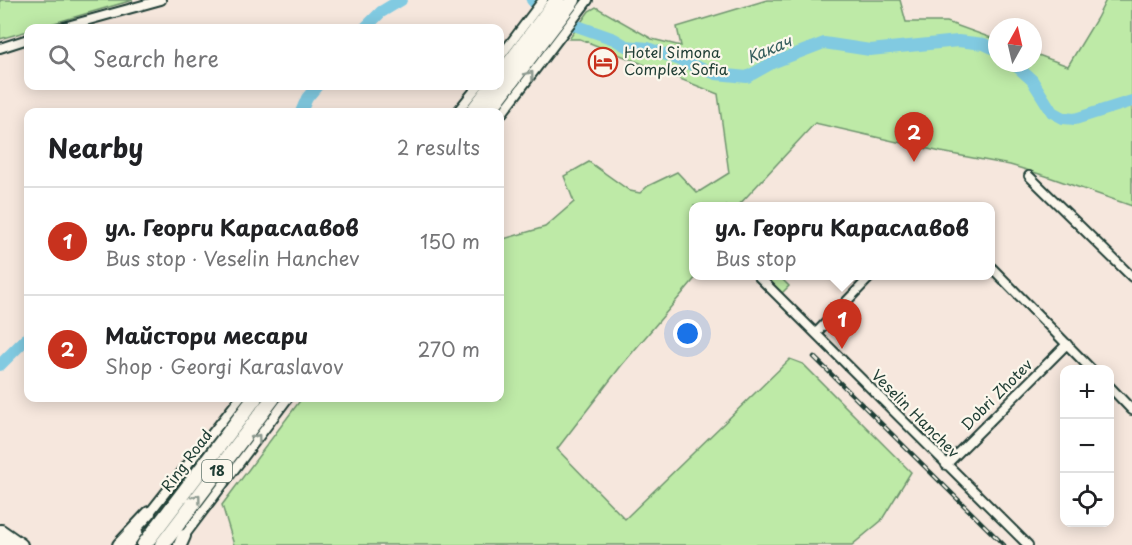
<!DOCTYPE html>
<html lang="en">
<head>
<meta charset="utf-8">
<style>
	body { margin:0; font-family:"Playpen Sans",sans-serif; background:#f6f6f6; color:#202124 }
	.controls { position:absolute; right:18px; bottom:18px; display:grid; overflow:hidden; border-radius:12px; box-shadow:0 3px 15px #0003 }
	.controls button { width:54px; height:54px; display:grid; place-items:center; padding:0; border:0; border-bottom:2px solid #e0e0e0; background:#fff; color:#202124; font:30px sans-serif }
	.compass { position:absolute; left:988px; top:18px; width:54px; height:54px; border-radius:50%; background:#fff; box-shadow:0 3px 15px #0003; rotate:8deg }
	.you { position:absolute; left:688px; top:334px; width:21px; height:21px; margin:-15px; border:4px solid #fff; border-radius:50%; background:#1a73e8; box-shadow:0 0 0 9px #1a73e833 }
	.badge { display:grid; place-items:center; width:39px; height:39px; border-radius:50%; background:#c8321e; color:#fff; font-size:20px; font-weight:700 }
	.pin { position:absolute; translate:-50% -50px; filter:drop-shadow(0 2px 3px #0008) }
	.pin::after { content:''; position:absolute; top:32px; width:21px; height:18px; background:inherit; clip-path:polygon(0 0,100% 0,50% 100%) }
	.popup { position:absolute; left:689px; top:202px; width:306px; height:78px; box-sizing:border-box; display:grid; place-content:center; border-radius:12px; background:#fff; filter:drop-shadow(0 2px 4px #0005); font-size:20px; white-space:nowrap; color:#757577 }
	.popup b { font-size:22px; color:#202124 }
	.popup::after { content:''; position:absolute; left:50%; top:100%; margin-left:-12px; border:12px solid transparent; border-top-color:#fff }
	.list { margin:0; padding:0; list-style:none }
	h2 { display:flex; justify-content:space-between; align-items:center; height:78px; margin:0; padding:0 24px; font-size:26px }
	h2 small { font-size:20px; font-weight:400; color:#757577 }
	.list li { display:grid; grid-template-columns:39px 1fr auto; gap:18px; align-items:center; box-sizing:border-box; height:108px; padding:0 24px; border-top:2px solid #e0e0e0 }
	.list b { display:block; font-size:22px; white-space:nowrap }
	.list p { margin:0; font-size:20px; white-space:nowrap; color:#757577 }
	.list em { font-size:20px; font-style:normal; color:#757577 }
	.icon { flex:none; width:33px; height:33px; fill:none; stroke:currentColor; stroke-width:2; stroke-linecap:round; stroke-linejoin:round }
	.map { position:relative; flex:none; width:1132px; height:545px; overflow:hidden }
	.search { position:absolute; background:#fff; box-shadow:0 3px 15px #0003; left:24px; top:24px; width:480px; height:66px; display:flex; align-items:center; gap:15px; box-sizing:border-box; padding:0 21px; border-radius:12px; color:#757577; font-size:22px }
	.panel { position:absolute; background:#fff; box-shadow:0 3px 15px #0003; left:24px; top:108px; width:480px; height:294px; border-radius:12px }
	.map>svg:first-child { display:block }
	.green { fill:#beeaa7; stroke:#6e946e; stroke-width:1.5 }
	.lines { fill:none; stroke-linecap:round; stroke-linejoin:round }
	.river { stroke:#81cae1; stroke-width:12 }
	.street-casing { stroke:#1f3d34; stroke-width:12 }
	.primary-casing { stroke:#1f3d34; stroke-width:16 }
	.highway-casing { stroke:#1f3d34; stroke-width:18 }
	.street { stroke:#fbf7ec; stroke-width:8 }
	.primary { stroke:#fbf7ec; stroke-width:12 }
	.highway { stroke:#fbf7ec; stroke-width:14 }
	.rail-casing { stroke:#1f3d34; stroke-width:4.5 }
	.rail { stroke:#fbf7ec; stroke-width:2; stroke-dasharray:7; stroke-linecap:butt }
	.oneway { stroke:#8d9a90 }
	.labels { text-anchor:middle; stroke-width:4.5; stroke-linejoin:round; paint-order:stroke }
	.shield { fill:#fbf7ec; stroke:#61756b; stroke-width:1.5 }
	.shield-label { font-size:14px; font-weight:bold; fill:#1f3d34 }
	.poi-label { font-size:15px; fill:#1f3d34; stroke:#fbf7ec; text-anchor:start }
	.street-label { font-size:15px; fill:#1f3d34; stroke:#fbf7ec }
	.water-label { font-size:16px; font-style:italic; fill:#38605f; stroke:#fbf7ec }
</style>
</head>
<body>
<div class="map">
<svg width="1132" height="545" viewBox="0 0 1132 545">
	<rect width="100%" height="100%" fill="#f6e7dd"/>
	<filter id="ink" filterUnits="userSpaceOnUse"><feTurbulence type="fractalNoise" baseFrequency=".0167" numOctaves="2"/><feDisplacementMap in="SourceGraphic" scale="12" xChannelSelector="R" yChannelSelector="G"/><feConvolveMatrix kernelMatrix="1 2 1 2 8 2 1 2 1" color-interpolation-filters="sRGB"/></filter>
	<g filter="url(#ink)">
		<path class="green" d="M0 0H133L37 28H28V31L0 39Z
			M767 0H900L906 22H947L997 40V63H1033V53L1068 66 1097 18 1106 0H1132V206L1046 176 1010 165 941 152 815 123 738 206H694V276H697L621 366 557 449 625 519 790 359 803 364 911 472 881 521 852 545H234L222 505 302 398H500V240L545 227 574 202 564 176 589 162 630 191 640 193 648 186 677 172 697 193 729 173 718 94 580 39H569L589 11 596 7 652 39 681 46 677 27Z
			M763 276H779L789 286 782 293Z"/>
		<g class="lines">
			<path class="river" d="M532 0 546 15 614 39 626 46 648 48 716 74 747 77 772 63 824 43 870 50 958 41 984 44 997 50
				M365 28 381 12 401 0
				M1013 63 1032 80 1052 112 1063 118 1075 119 1132 101
				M301 112 307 98 317 86
				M0 365 28 337"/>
			<g class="street-casing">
				<path id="street" d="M60 28 161 0
					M0 48 28 39
					M500 57 543 0
					M457 112 478 86
					M500 116 588 0
					M1029 176 1132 277
					M990 266 1092 370
					M758 276 1028 545
					M816 333 871 276
					M1110 387 1132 410
					M946 465 1067 344
					M147 516 240 398
					M182 539 288 398
					M129 545 138 532"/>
			</g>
			<g class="primary-casing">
				<path id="primary" d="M1 531 21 545
					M0 541 5 545
					M119 545 149 513
					M180 545 184 536"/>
			</g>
			<g class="highway-casing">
				<path id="highway" d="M500 76 557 0
					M472 112 492 86
					M488 112 573 0
					M144 545 255 398
					M162 545 273 398"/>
			</g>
			<use href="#street" class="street"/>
			<use href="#primary" class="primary"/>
			<use href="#highway" class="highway"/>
			<g class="rail-casing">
				<path id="rail" d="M814 357 1004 545"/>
			</g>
			<use href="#rail" class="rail"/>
		</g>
		<defs><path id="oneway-chevron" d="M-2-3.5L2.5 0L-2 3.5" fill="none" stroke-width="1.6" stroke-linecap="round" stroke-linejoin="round" transform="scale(1.5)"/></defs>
		<g class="oneway">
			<use href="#oneway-chevron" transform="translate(530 75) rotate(-53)"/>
			<use href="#oneway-chevron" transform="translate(257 438) rotate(-53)"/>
			<use href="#oneway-chevron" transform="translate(197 498) rotate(-53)"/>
		</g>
	</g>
	<defs>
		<g id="hotel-ring" transform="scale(1.5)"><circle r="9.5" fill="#fbf7ec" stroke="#c8321e" stroke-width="1.5"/><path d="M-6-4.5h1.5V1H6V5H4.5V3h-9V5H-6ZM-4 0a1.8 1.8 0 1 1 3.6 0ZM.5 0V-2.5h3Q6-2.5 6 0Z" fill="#c8321e"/></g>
	</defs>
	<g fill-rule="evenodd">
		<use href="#hotel-ring" x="603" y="62"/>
	</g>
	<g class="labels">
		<rect class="shield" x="202" y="460" width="30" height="22" rx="4.5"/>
		<g class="shield-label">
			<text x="217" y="476">18</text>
		</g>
		<g class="poi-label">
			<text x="624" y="58">Hotel Simona<tspan x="624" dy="17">Complex Sofia</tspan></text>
		</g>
		<g class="street-label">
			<text transform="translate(997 395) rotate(-45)" y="5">Dobri Zhotev</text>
			<text transform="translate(915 414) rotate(45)" y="5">Veselin Hanchev</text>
			<text transform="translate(187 461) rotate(-53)" y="5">Ring Road</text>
		</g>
		<g class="water-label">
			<text transform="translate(769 49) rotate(-23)" y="6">Какач</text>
		</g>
	</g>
</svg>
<div class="controls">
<button>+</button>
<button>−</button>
<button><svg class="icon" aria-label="locate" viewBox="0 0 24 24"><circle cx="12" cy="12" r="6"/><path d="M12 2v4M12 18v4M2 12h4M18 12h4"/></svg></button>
</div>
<svg class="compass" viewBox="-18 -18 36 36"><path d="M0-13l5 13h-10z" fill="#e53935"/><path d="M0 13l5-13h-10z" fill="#757577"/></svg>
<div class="you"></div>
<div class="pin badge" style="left:842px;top:349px">1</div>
<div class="popup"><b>ул. Георги Караславов</b>Bus stop</div>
<div class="pin badge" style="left:914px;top:162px">2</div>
<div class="search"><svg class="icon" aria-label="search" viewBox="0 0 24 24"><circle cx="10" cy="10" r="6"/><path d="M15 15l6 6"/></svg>Search here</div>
<section class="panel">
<h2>Nearby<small>2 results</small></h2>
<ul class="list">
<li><span class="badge">1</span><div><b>ул. Георги Караславов</b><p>Bus stop · Veselin Hanchev</p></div><em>150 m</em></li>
<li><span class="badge">2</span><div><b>Майстори месари</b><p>Shop · Georgi Karaslavov</p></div><em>270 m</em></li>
</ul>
</section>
</div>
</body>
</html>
